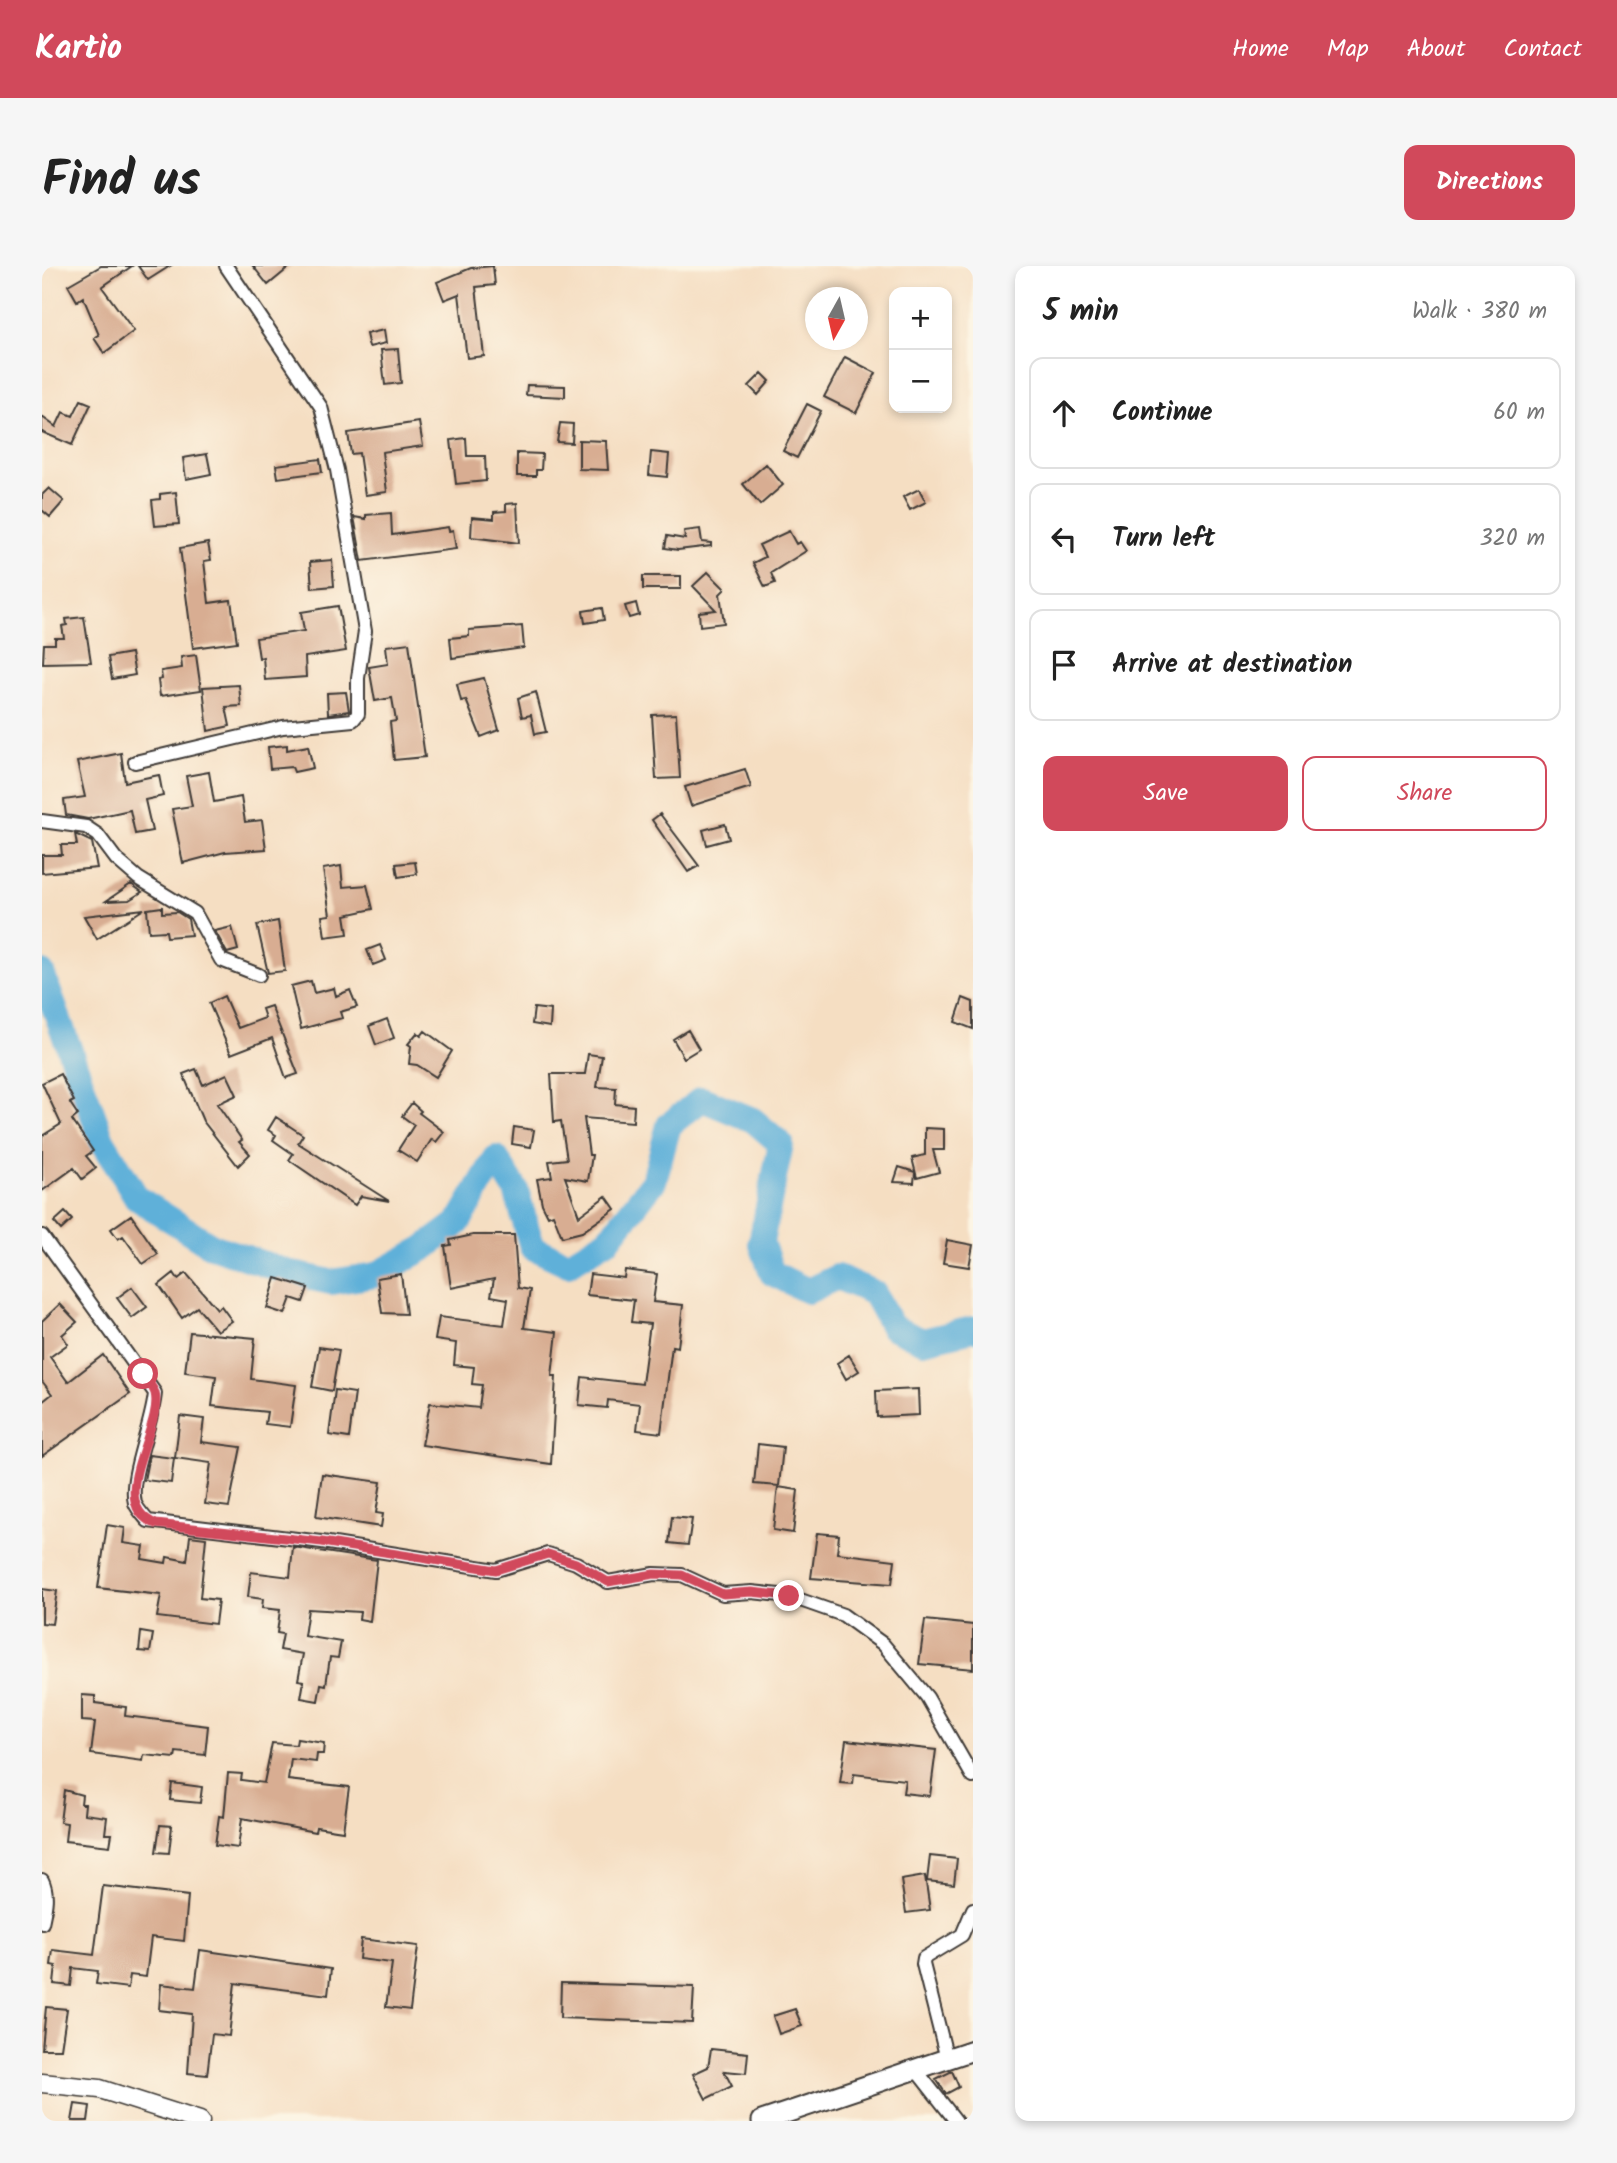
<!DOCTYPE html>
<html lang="en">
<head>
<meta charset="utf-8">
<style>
	body { margin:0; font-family:Kalam,sans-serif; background:#f6f6f6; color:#222 }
	.controls { position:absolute; right:21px; top:21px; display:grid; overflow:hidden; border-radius:14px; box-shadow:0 4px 10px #0003 }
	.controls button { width:63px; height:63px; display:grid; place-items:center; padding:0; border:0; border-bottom:2px solid #e0e0e0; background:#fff; color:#222; font:35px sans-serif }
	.compass { position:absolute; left:763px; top:21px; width:63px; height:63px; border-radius:50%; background:#fff; box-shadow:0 4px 10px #0003; rotate:188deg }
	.stop { position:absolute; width:21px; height:21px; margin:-16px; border:5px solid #d1495b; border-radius:50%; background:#fff }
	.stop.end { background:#d1495b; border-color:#fff; box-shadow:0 2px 7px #0008 }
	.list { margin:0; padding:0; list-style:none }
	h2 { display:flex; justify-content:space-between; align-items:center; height:91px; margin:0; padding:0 28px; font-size:30px }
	h2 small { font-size:23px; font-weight:400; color:#767676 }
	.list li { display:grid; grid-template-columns:46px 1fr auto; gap:21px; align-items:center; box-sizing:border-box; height:112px; margin:0 14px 14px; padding:0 14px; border:2px solid #e0e0e0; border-radius:14px }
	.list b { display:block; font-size:26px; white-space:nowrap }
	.list em { font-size:23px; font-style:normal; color:#767676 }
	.actions { display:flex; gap:14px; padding:21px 28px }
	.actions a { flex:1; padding:16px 0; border:2px solid #d1495b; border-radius:14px; text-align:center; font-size:24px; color:#d1495b }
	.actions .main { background:#d1495b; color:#fff }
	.icon { flex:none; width:38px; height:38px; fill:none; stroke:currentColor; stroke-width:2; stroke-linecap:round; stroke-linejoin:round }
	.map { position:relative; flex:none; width:931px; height:1855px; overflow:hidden; border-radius:14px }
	header { display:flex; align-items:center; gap:42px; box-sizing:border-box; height:98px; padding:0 35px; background:#d1495b; color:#fff }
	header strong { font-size:33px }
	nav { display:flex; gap:38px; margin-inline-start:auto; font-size:24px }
	.intro { display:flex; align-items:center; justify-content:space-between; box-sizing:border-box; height:168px; padding:0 42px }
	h1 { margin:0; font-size:49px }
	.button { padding:18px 32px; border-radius:14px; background:#d1495b; color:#fff; font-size:24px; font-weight:700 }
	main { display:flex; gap:42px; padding:0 42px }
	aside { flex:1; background:#fff; border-radius:14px; box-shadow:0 4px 10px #0003 }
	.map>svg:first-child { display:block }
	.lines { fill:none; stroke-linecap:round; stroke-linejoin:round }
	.river { stroke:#5eb0d9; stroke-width:26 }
	.building { fill:#d8ad92 }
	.minor-casing { stroke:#3d3935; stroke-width:16 }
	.secondary-casing { stroke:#3d3935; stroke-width:21 }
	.primary-casing { stroke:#3d3935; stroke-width:23 }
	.minor { stroke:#fff; stroke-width:12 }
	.secondary { stroke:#fff; stroke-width:18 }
	.primary { stroke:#fff; stroke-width:19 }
	.route { stroke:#d1495b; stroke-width:9 }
</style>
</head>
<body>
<header>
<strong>Kartio</strong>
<nav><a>Home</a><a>Map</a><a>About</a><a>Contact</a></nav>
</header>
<div class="intro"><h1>Find us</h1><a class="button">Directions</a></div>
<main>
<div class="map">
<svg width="931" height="1855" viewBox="0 0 931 1855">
	<rect width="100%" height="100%" fill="#fcf5e5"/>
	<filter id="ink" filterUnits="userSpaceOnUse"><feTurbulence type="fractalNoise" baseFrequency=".0143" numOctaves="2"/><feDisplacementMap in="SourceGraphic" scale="14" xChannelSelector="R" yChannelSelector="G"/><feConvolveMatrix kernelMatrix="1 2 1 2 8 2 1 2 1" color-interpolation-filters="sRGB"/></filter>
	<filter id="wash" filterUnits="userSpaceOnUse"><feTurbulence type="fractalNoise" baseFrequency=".00686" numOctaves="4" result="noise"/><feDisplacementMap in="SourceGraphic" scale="28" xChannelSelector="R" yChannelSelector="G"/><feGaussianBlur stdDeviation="1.57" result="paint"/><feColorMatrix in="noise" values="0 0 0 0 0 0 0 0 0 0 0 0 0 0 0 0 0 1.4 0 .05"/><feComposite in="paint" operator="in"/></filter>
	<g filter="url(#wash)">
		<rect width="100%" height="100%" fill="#f5dec2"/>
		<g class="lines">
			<path class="river" d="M0 707 60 874 95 932 170 980 251 1008 289 1016 334 1009 381 983 416 957 454 892 474 924 490 981 526 998 567 973 612 915 627 859 660 833 711 854 739 878 719 976 730 1007 766 1025 795 1011 832 1027 850 1061 881 1075 931 1063"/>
		</g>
		<g id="blocks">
			<path class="building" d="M59 0H90L60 21 92 65 62 87 52 72 57 69 41 31 35 35 26 19Z
				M96 0H128L106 14Z
				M211 0H249L226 19Z
				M451 0 453 19 434 21 442 90 425 92 417 28 402 34 395 16 429 2Z
				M342 64 344 77 327 81 324 68Z
				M356 83 359 117 343 119 339 84Z
				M803 91 834 107 814 147 782 131Z
				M720 107 728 115 716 129 707 120Z
				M485 119 523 120V131L484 129Z
				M39 134 49 138 30 179 0 166V151L14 161 21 146 31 150Z
				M765 138 779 145 755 192 741 185Z
				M377 156 381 180 340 186 345 226 323 229 317 187 309 188 306 167Z
				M518 157 531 158 530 177 515 176Z
				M424 172 425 190H443L444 215 414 218 409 174Z
				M537 174 564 175 566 204 537 203Z
				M609 186 627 188 625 211 607 209Z
				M475 187 500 188 499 204H494V210H475Z
				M165 188 169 208 144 213 141 192Z
				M278 193 280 206 236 212 234 199Z
				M724 198 741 219 718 239 701 218Z
				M7 222 22 235 8 251 0 244V229Z
				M877 223 884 236 868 244 861 231Z
				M134 226 137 258 113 260 110 234 118 233V228Z
				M475 237 477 277 429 271 430 251 452 253V246L464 245V238Z
				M349 247 350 269 406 261 407 265 411 264 414 283 320 295 312 251 324 253V249Z
				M658 263 660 276 669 277V280L636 284 623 282 625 270 643 273 642 265Z
				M747 265 754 278 758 276 764 285 729 307 733 317 723 321 711 297 723 291 717 279Z
				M166 277 169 294 162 295 167 337 189 334 195 376 151 382 138 282Z
				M290 294 292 320 270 322 268 296Z
				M666 306 683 323 678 328 682 357 658 360 657 346 674 344 651 320Z
				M601 310H639V323H601Z
				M594 337 597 349 587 352 583 340Z
				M296 340 304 385 263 391 264 411 223 414 221 391 217 392 214 372 262 365 259 346Z
				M560 342 562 354 543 357 541 345Z
				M42 351 49 396 1 397 2 378H13V372H22L20 360 25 359 24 353Z
				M480 360 482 382 410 392 408 372 427 370V364Z
				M367 377 383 491 352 494 348 456 354 455 350 432 333 435 327 401 346 398 344 380Z
				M89 387 93 409 70 413 66 391Z
				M154 389 159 424 118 430 116 414 120 413 119 405 140 402 139 391Z
				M442 412 457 464 439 471 424 434 419 435 415 418Z
				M197 419 199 440 184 441 188 460 166 465 161 421Z
				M304 426 307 445 286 448 285 427Z
				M494 426 504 466 493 468 489 449 480 451 476 432Z
				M634 448 638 512 614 513 610 449Z
				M245 479V484L266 480 271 502 252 506 250 501 228 503 226 481Z
				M79 487 83 516 117 509 121 530 103 534 110 565 93 568 88 544 46 553 24 549 22 534 43 531 35 496Z
				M703 503 709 521 649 540 643 521Z
				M167 506 172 536 199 531 203 556 220 554 224 583 183 586 141 597 130 543 150 540 144 510Z
				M618 548 657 600 646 606 610 554Z
				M683 558 687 573 665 579 661 564Z
				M33 568 50 576 55 602 0 607V589H20L19 579H35Z
				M373 596 375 608 356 611 354 598Z
				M299 600 301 621 325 619 331 643 303 649 306 668 283 671 280 650 288 649 281 603Z
				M89 618 100 626 87 634 64 635Z
				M120 641V647L135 646 146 653 149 669 125 671 124 665 107 666 105 643Z
				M102 643 55 673 42 650Z
				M236 655 243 705 226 707 215 659Z
				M190 661 196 684 185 687 173 665Z
				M338 679 344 694 331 699 325 684Z
				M269 715 272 727 292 722 294 730 308 724 315 741 298 746 300 752 259 763 249 720Z
				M182 730 196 762 223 752 220 743 229 740 256 808 244 812 230 772 189 788 167 737Z
				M921 732 931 736V763L913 756Z
				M492 742 509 744 508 761 490 758Z
				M345 753 352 772 334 779 327 760Z
				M646 764 657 783 642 792 631 773Z
				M383 765 410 785 394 811 375 799 367 798 369 780 366 778 375 767 379 770Z
				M546 788 560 790 555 821 574 822 573 838 592 840 591 856 542 852 547 889H550L546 915 523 911 537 950 564 930 573 943 540 966 520 971 511 948 506 950 500 938 495 913 510 911 507 895 525 893 519 855 512 856 509 808H543Z
				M154 803 161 819 185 808 195 829 175 838 200 874 197 876 208 888 196 900 161 855 141 808Z
				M18 808 32 835 28 837 36 849 30 854 51 885 44 890 54 902 40 913 32 902 0 925V870L19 858 0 817Z
				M370 837 379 845 377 847 402 866 394 876 390 873 375 896 356 884 372 859 360 850Z
				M234 851 261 869 256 877 347 935 319 930 313 939 247 894 251 888 231 874 234 869 226 864Z
				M472 861 492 864 489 881 470 878Z
				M883 862 902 863V884H891L897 906 875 912 870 892 883 889Z
				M857 901 873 906 872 917 852 916Z
				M23 946 30 954 19 964 12 956Z
				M89 949 116 988 101 998 81 970 76 973 69 963Z
				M431 969H472L476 1022 488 1024 482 1062 515 1066 510 1110H514L509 1198 380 1179 388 1137 437 1142 440 1119 430 1118 432 1101 412 1099 414 1077 393 1074 397 1051 462 1059 466 1033 449 1030 452 1013 409 1022 403 980 409 979 408 974Z
				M905 974 931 979 927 1001 901 997Z
				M583 1004 615 1008 611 1036 641 1039 636 1081 630 1080 619 1167 595 1164 598 1138 566 1134 565 1142 537 1139 540 1111 600 1118 608 1058 589 1056 592 1034 545 1029 548 1008 582 1012Z
				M132 1007 136 1013 144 1007 175 1043 179 1040 190 1055 175 1065 155 1041 140 1052 117 1019Z
				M359 1008 364 1048 340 1047 335 1012Z
				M234 1012 266 1022 261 1036 249 1032 243 1048 225 1042Z
				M90 1021 105 1041 90 1052 75 1032Z
				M18 1038 35 1056 20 1069 26 1078 8 1091 26 1116 61 1089 88 1128 0 1190V1136L10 1128 0 1115V1055Z
				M148 1066 213 1072 209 1113 254 1119 248 1161 223 1158 225 1146 170 1140 174 1110 143 1106Z
				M277 1081 297 1084 290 1125 270 1121Z
				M807 1089 817 1105 804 1113 795 1097Z
				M876 1123 877 1149 835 1151 834 1125Z
				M293 1124 313 1127 307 1172 287 1169Z
				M138 1150 162 1153 159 1176 199 1181 187 1241 163 1238 169 1197 133 1192Z
				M716 1178 741 1181 737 1220 712 1218Z
				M107 1189 132 1192 129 1217 102 1214Z
				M280 1208 339 1216 334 1247 341 1248 339 1261 274 1251Z
				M736 1221 756 1224 751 1267 731 1264Z
				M630 1251 650 1253 646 1279 627 1277Z
				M65 1259 83 1262 81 1277 102 1280 100 1293 124 1297 125 1291 145 1295 148 1270 164 1272 158 1332 176 1334 173 1358 115 1351 119 1329 56 1322Z
				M775 1267 797 1269 795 1287 853 1294 850 1318 769 1312Z
				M251 1281 335 1294 328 1355 317 1353 318 1346 266 1343 262 1370 299 1376 296 1392 288 1391 284 1419 279 1418 276 1435 259 1432 262 1415 256 1414 261 1388 238 1384 241 1368 235 1367 238 1344 220 1342 221 1333 206 1331 209 1306 248 1311Z
				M0 1323 15 1325 10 1358 0 1357Z
				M883 1354 931 1359V1403L877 1398Z
				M99 1366 111 1368 108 1386 97 1385Z
				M40 1429 53 1430V1437L84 1441 83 1450 166 1460 163 1489 134 1486 133 1492 102 1489 101 1495 49 1488 53 1456 40 1455Z
				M255 1473 282 1477 281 1488H275L274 1496 249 1493 246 1514 307 1521 301 1565 274 1561 273 1566 200 1552 196 1582 173 1579 177 1550 182 1551 186 1507 200 1508 199 1514 222 1517 230 1477 254 1479Z
				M804 1474 894 1484 888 1530 861 1527 863 1514 812 1508 811 1518 798 1517Z
				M130 1517 160 1521 158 1537 128 1534Z
				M22 1524 40 1529 39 1538H43L42 1548 65 1551 63 1568H70L68 1580 23 1575 25 1557 18 1556Z
				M118 1559 130 1560 127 1587 114 1586Z
				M888 1590 915 1593 912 1618 885 1615Z
				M883 1610 888 1644 864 1647 859 1614Z
				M61 1620 146 1630 142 1675 109 1671 104 1711 88 1709 86 1722 54 1718 56 1705 31 1702 29 1720 12 1718 14 1700 9 1699 11 1684 52 1689Z
				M319 1673 376 1680 368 1744 344 1741 350 1697 317 1693Z
				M158 1684 289 1703 286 1729 193 1717 187 1770 170 1768 165 1809 146 1807 150 1748 117 1744 119 1718 153 1722Z
				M519 1717 652 1721 650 1757 518 1752Z
				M4 1741 25 1743 19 1783H0Z
				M753 1743 760 1760 737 1768 731 1750Z
				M669 1783 706 1787 704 1807 682 1805 690 1820 664 1833 651 1808 666 1801Z
				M910 1805 917 1821 904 1828 894 1813Z
				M33 1838 48 1840 46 1855H30Z"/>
		</g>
	</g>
	<g filter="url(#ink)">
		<use href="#blocks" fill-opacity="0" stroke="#3d3935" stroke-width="2"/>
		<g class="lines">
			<g class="minor-casing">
				<path id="minor" d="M93 496 241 461 311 454 316 448V412L323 365 295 204 279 141 184 0
					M0 555 44 561 56 569 74 593 96 612 153 647 179 694 217 709
					M0 970 113 1127C111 1157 86 1212 93 1237 95 1243 102 1250 106 1255L280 1276 454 1304 506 1288 534 1297 566 1316 612 1308 640 1309 681 1328 710 1326 747 1330 801 1349 841 1378 885 1431 931 1511
					M0 1614C7 1628 3 1643 0 1657
					M905 1793 881 1698 882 1692 920 1669 931 1643
					M874 1804 914 1855"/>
			</g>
			<g class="secondary-casing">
				<path id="secondary" d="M0 1817 58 1823 158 1855"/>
			</g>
			<g class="primary-casing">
				<path id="primary" d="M720 1855 931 1784"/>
			</g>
			<use href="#minor" class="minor"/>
			<use href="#secondary" class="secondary"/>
			<use href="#primary" class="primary"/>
		</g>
	</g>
	<g class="lines" filter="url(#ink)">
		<path class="route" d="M101 1108C104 1113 111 1121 113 1127 122 1161 61 1238 114 1258L280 1276 454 1304 506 1288 534 1297 566 1316 612 1308 640 1309 681 1328 710 1326 747 1330"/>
	</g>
</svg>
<div class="controls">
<button>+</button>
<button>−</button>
</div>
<svg class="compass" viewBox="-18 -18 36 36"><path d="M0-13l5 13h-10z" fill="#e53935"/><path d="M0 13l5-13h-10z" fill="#767676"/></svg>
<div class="stop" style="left:101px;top:1108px"></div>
<div class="stop end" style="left:747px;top:1330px"></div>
</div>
<aside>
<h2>5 min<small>Walk · 380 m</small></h2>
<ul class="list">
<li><svg class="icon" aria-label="ahead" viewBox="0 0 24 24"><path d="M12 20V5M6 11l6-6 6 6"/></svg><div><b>Continue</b></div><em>60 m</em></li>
<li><svg class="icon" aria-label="left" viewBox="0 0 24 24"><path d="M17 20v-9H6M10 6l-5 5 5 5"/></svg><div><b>Turn left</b></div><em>320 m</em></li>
<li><svg class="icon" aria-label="arrive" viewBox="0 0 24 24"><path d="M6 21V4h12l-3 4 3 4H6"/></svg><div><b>Arrive at destination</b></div></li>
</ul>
<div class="actions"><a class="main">Save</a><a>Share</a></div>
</aside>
</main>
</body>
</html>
